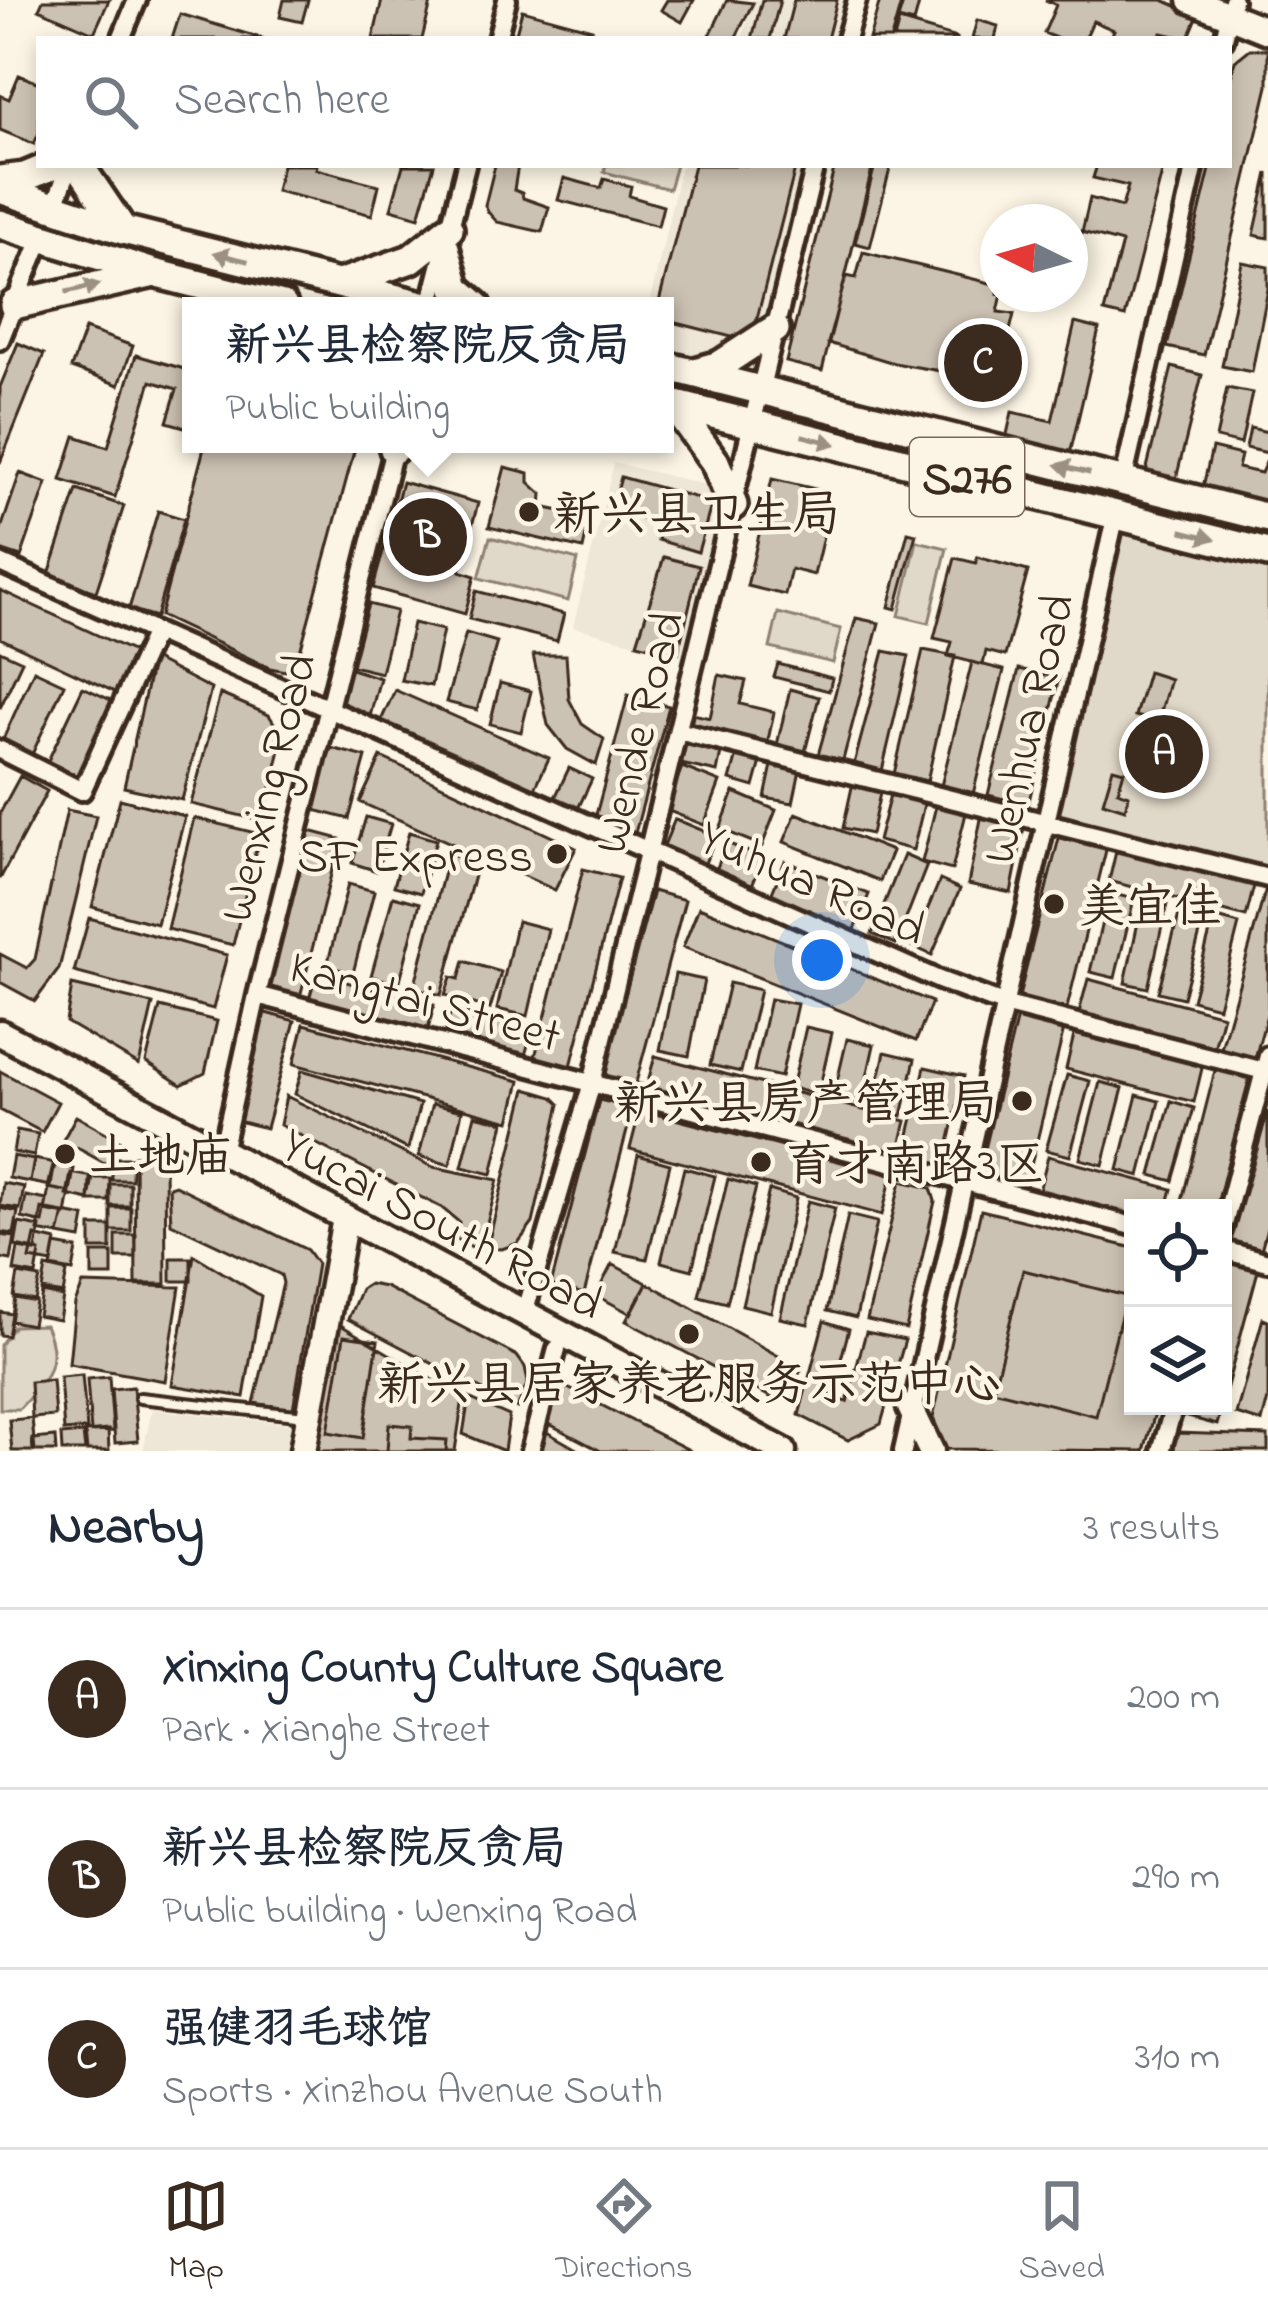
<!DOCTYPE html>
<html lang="en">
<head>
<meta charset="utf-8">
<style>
	body { margin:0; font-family:"Indie Flower","LXGW WenKai TC",sans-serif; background:#f2f2f3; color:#1f2937 }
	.controls { position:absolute; right:36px; bottom:36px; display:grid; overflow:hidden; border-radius:0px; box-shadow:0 6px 18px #0003 }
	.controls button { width:108px; height:108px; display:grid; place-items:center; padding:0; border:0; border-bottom:3px solid #e0e1e3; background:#fff; color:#1f2937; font:60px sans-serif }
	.compass { position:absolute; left:980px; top:204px; width:108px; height:108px; border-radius:50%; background:#fff; box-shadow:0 6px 18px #0003; rotate:275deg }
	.you { position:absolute; left:822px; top:960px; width:42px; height:42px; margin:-30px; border:9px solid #fff; border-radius:50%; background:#1a73e8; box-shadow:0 0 0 18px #1a73e833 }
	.badge { display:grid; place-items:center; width:78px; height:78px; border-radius:50%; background:#3b2a1e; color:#fff; font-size:39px; font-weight:700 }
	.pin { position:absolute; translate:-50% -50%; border:6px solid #fff; box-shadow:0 3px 12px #0006 }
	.popup { position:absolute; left:182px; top:297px; width:492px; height:156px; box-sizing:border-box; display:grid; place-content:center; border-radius:0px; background:#fff; filter:drop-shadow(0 3px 9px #0005); font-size:39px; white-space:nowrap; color:#747a83 }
	.popup b { font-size:45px; color:#1f2937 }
	.popup::after { content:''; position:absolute; left:50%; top:100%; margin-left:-24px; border:24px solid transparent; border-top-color:#fff }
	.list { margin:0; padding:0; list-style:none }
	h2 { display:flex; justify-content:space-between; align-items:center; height:156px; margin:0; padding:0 48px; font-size:51px }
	h2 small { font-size:39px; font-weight:400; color:#747a83 }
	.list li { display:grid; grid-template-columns:78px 1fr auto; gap:36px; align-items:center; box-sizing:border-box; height:180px; padding:0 48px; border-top:3px solid #e0e1e3 }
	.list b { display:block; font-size:45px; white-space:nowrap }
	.list p { margin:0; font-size:39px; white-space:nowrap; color:#747a83 }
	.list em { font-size:39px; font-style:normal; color:#747a83 }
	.icon { flex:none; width:66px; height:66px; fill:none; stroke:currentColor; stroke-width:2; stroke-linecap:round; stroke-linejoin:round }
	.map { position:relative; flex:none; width:1268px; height:1451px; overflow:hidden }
	.search { position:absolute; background:#fff; box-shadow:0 6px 18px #0003; left:36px; right:36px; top:36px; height:132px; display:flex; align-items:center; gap:30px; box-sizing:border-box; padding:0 42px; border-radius:0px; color:#747a83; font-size:45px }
	.sheet { height:696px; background:#fff }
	nav { display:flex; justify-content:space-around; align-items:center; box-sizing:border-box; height:168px; border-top:3px solid #e0e1e3; background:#fff; font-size:33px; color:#747a83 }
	nav a { display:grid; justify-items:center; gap:6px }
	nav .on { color:#3b2a1e }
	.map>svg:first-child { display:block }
	.built { fill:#eee6d6 }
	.green { fill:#e0d8c8; stroke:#8e8173; stroke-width:3 }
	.building { fill:#ccc2b3; stroke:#3b2a1e; stroke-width:3 }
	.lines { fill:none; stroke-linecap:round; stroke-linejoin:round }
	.lane-casing { stroke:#3b2a1e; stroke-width:16 }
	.street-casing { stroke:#3b2a1e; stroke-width:26 }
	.secondary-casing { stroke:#3b2a1e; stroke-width:33 }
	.primary-casing { stroke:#3b2a1e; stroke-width:36 }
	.lane { stroke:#fcf5e5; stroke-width:8 }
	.street { stroke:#fcf5e5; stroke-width:16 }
	.secondary { stroke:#fcf5e5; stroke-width:24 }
	.primary { stroke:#fcf5e5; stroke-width:27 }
	.oneway { fill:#9c9082 }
	.poi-dot { fill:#3b2a1e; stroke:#fcf5e5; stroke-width:4.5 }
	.labels { text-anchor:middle; stroke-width:9; stroke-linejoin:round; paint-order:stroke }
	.shield { fill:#fcf5e5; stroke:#75675a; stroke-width:3 }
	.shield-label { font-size:45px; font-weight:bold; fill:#3b2a1e }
	.poi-label { font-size:48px; fill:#3b2a1e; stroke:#fcf5e5; text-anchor:start }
	.street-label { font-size:48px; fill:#3b2a1e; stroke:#fcf5e5 }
</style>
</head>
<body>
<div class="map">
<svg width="1268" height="1451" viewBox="0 0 1268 1451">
	<rect width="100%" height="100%" fill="#fcf5e5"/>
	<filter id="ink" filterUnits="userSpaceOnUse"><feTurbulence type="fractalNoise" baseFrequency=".00833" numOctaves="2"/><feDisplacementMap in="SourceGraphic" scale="24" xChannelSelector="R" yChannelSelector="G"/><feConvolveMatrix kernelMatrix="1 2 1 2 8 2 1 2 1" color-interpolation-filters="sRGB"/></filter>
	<g filter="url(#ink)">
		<path class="built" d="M753 0H857L846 39H742Z
			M681 165H815L760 390 665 366V306H649Z
			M614 463 736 492 696 658 573 627Z
			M152 1409 308 1426 303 1451H143Z"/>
		<path class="green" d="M606 165H676L669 189 604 172Z
			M1116 514 1268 553V878L1044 825Z
			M490 537 578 560 568 601 479 578Z
			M917 541 947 548 929 623 899 616Z
			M778 613 841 629 833 663 770 648Z
			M45 1325C63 1364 45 1381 19 1409H0V1345L14 1326Z"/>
		<path class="building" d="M43 0H109L94 33 39 9Z
			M284 0H308L302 22 280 17Z
			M382 0 431 3 422 39H373Z
			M667 0H694L682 22 661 10Z
			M727 0 753 3 735 39H717L710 35Z
			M762 0H780L770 39H752Z
			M794 0H837L827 39H784Z
			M880 0H902L891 39H869Z
			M904 0H920L914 23 898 19Z
			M1045 0H1163L1198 15 1188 39 1162 33 1159 39H1110L1114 30 1093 21 1085 39H1058L1044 33 1056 5Z
			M522 10 592 29 589 39H537L516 33Z
			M180 14 264 39H172Z
			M977 20 998 26 995 39H972Z
			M899 21 957 38V39H894Z
			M1250 49H1268V86L1204 355 1167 347 1211 165H1229V87L1235 61Z
			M19 75 39 83V133L34 144 0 130V95L9 99Z
			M282 165H317L316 169 379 185 372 215 276 191Z
			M403 165H434L419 217 391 209Z
			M495 165H518L514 190 522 193 523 198 549 207 542 232 497 222 488 212 485 205Z
			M694 165H796L751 342 665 320V306H658Z
			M835 165H873L822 371 786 362Z
			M875 165H891L870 247 855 243Z
			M1097 165H1164L1125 317 1104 312 1122 243 1082 232 1090 198 1122 207 1128 186 1093 178Z
			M1268 173V238L1254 235Z
			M564 178 601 188 604 179 631 186 629 196 663 206 658 226 558 200Z
			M863 252 998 285V294H1002L998 312 1014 314 998 381 894 363 828 343 846 276 856 278Z
			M1242 262 1268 267V289L1252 372 1222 366Z
			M1075 323 1099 329 1070 454 1006 439 1012 412 1052 421Z
			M85 329 133 346 119 385 71 368Z
			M18 343 44 354 0 463V387Z
			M136 355 191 371V429L167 422 177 389 151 381 115 497 61 480 75 436 108 447Z
			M1172 367 1202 375 1175 483 1145 476Z
			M1227 388 1252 393 1241 444 1216 438Z
			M1250 428 1268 432V453L1246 448Z
			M205 444H356L298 659 285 671 270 668 160 616Z
			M1212 448 1241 455 1238 468 1261 473 1268 458V506L1202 491Z
			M505 467 529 473V482L542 494 541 507 590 517 583 549 489 527Z
			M20 473 47 483 21 557 0 550V532Z
			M621 477 712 502 698 552 658 540 662 524 612 510Z
			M772 479 816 489 810 511 828 515 814 575 791 569 785 595 747 586Z
			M402 482 478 503 460 571 475 576 465 614 373 588Z
			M77 490 124 506 96 592 48 577Z
			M158 511 184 519 156 617 129 609Z
			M908 532 916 534 896 609 889 607Z
			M664 557 699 566 678 653 637 643Z
			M977 557 1028 571 1005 656 986 651 983 665 948 656 952 642 934 638 955 558 976 563Z
			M0 590 138 654 119 694 0 638Z
			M476 591 564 614 557 641 469 619Z
			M368 604 396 611 381 673 352 666Z
			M856 618 879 623 843 760 818 755Z
			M413 623 443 630 431 686 401 680Z
			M466 633 497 642 477 710 446 702Z
			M923 650 955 656 927 781 894 774Z
			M0 651 22 661 0 708Z
			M884 651 909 656 882 771 854 764Z
			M533 655H566L569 699 582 724 604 739 596 765 567 749 548 725Z
			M153 659 211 689 182 800 124 787Z
			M972 662 1004 670 973 794 941 786Z
			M778 664 832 678 829 691 774 677Z
			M345 667 380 678 369 720 343 706 338 689Z
			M1019 669 1059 678 1028 805 988 795Z
			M34 670 64 684 29 761 0 746Z
			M1148 672 1170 679 1158 722 1135 716Z
			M719 675 746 681 740 704 774 712 767 745 690 727 693 714 710 718Z
			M500 683 531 691 521 732 490 724Z
			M83 687 121 705 81 789 43 771Z
			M790 689 819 697 805 752 777 745Z
			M395 690 549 758 532 795 378 727Z
			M220 694 269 715 283 737 263 821 191 804Z
			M628 695 669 706 634 837 593 826Z
			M686 741 722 748 717 772 681 764Z
			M327 747 366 757 349 819 310 809Z
			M738 751 762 758 754 787 730 780Z
			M381 757 576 848 555 890 360 802Z
			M772 765 800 770 793 803 765 798Z
			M682 767 720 782 704 825 666 810Z
			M569 768 592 779 575 815 552 804Z
			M1113 768 1124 771 1118 791 1129 795 1125 809 1103 802Z
			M20 776 47 791 0 879V813Z
			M854 778 882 784 871 834 843 828Z
			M892 787 926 796 913 850 878 841Z
			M734 792 776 810 762 846 720 829Z
			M938 798 968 805 952 870 922 862Z
			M120 799 185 816 157 924 92 907Z
			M983 809 1026 818 1011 893 968 884Z
			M67 810 96 816 59 969 35 1001 0 982V954L27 968 35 959Z
			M796 813 892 851 880 881 784 842Z
			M366 817 391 824 377 871 352 863Z
			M194 818 260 834 233 945 167 929Z
			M675 819 716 836 701 873 660 855Z
			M306 830 340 839 300 997 266 988Z
			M409 832 436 840 421 893 394 886Z
			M1060 834 1107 846 1066 1012 1018 1001Z
			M727 843 763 858 748 895 712 880Z
			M1118 843 1256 878 1246 917 1109 881Z
			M449 853 477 865 441 995 414 988Z
			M904 855 927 865 896 944 872 934Z
			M785 861 869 894 854 932 770 898Z
			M583 869 619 878 570 1070 534 1061Z
			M940 880 960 889 932 955 912 946Z
			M1268 881V1011L1254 1062 1220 1052Z
			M348 884 374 891 353 973 327 966Z
			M653 891 685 900 634 1090 602 1081Z
			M1109 893 1134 899 1115 978 1090 972Z
			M393 896 420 903 399 984 371 976Z
			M1143 899 1167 904 1148 988 1125 983Z
			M699 907 932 1002 916 1041 683 947Z
			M1181 907 1205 914 1183 998 1158 992Z
			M1214 917 1239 924 1218 1007 1192 1000Z
			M89 918 227 955 213 1009 74 972Z
			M517 921 548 929 528 1016 497 1009Z
			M464 961 501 972 490 1009 445 995 451 977 459 979Z
			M316 974 434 1005 427 1034 308 1003Z
			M675 974 704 980 689 1056 660 1050Z
			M1088 979 1223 1015 1212 1056 1077 1020Z
			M729 983 760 990 741 1072 710 1065Z
			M72 985 153 1004 139 1065 66 1022Z
			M770 999 797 1004 781 1077 754 1071Z
			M160 1007 217 1021 205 1073 181 1085 146 1062Z
			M451 1009 532 1029 524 1060 444 1039Z
			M262 1012 295 1021 266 1128 233 1120Z
			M1018 1013 1065 1025 1025 1190 978 1178Z
			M304 1024 520 1081 510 1121 294 1064Z
			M806 1027 832 1033 818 1095 792 1088Z
			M1075 1031 1203 1064 1194 1102 1066 1069Z
			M847 1039 874 1045 861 1104 833 1099Z
			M885 1052 915 1059 902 1116 872 1109Z
			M655 1056 906 1121 897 1158 645 1092Z
			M1217 1063 1251 1072 1216 1208H1180Z
			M925 1067 964 1076 943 1170 903 1160Z
			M302 1070 420 1104 408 1149 295 1094Z
			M0 1071 58 1102 42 1132 0 1110Z
			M1067 1075 1090 1081 1070 1156 1046 1150Z
			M1100 1082 1123 1088 1103 1165 1080 1159Z
			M526 1089 553 1097 560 1104 533 1223 518 1243 502 1249 487 1248Z
			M1137 1095 1159 1101 1140 1176 1118 1170Z
			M286 1096 433 1167 498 1180 480 1251 456 1239 459 1222 442 1208 280 1125Z
			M599 1100 633 1108 584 1294 551 1285Z
			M1171 1101 1194 1108 1173 1181 1151 1175Z
			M432 1104 462 1111 450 1165 419 1156Z
			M640 1110 892 1175 882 1215 630 1149Z
			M1268 1111V1224L1261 1250 1231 1241Z
			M475 1115 504 1122 492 1174 462 1167Z
			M76 1116 119 1140 106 1164 63 1140Z
			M17 1130 38 1134 34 1156 13 1152Z
			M165 1155 166 1284H136L135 1156Z
			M638 1155 670 1164 647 1259 615 1252Z
			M13 1156 34 1160 30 1182 9 1178Z
			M1048 1156 1172 1189 1167 1208H1133V1216L1039 1191Z
			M112 1158H132V1180H112Z
			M34 1159 55 1163 51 1186 30 1182Z
			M53 1165 74 1169 70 1192 48 1188Z
			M684 1168 715 1176 692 1270 661 1262Z
			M71 1173 93 1177 89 1200 67 1195Z
			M90 1178H110L109 1201H89Z
			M728 1179 756 1187 727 1303 699 1296Z
			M901 1181 931 1188 935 1201 906 1329 867 1320Z
			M3 1183 24 1187 20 1209 0 1206Z
			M110 1184H130V1206H110Z
			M175 1185 307 1250 317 1264 293 1409 254 1403 283 1283 281 1275 171 1223 169 1187Z
			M49 1188 70 1192 66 1215 45 1211Z
			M769 1190 796 1198 771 1312 742 1305Z
			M26 1196 47 1200 43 1223 22 1218Z
			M808 1201 835 1208 808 1324 780 1318Z
			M0 1208 18 1212 14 1234 0 1232Z
			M111 1208H131V1231H111Z
			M42 1209 64 1213 59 1235 38 1231Z
			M981 1210 1133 1248V1406H1157L1144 1451 947 1449 933 1418Z
			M64 1213 85 1217 81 1239 59 1235Z
			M848 1215 877 1222 856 1318 827 1311Z
			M19 1223 40 1227 36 1250 15 1246Z
			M91 1226H111V1249H91Z
			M0 1235 15 1237 11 1260 0 1258Z
			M116 1235H136V1258H116Z
			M35 1236 56 1241 52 1263 30 1259Z
			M55 1245 77 1249 73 1271 51 1267Z
			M18 1248 40 1252 36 1275 14 1271Z
			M92 1253H112V1276H92Z
			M194 1255 261 1296 244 1397 172 1385Z
			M171 1258H191V1281H171Z
			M1226 1258 1259 1267 1223 1401V1271Z
			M612 1264 647 1283 631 1314 596 1295Z
			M46 1267 67 1272 63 1294 42 1290Z
			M1023 1270 1126 1296 1096 1416 993 1390Z
			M18 1274 40 1278 35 1301 14 1297Z
			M647 1283 802 1369 783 1399H774L626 1321Z
			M83 1284 180 1287 165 1381 69 1364 75 1303Z
			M369 1284 385 1287 517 1356 525 1367 528 1382 517 1408 348 1319 361 1289Z
			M42 1293 63 1297 59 1320 38 1316Z
			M15 1298 36 1302 32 1325 11 1321Z
			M0 1312 12 1314 8 1336 0 1335Z
			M1263 1318 1268 1320V1399L1262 1422 1236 1414Z
			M824 1321 849 1329 831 1397 847 1402 866 1332 905 1340 881 1424 848 1440 799 1415Z
			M339 1324 463 1398 455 1451H316Z
			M344 1336 378 1341 363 1438 328 1432Z
			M82 1375 87 1429 64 1431 60 1377Z
			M109 1377 113 1431 91 1432 87 1379Z
			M52 1380 55 1416 32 1418 30 1382Z
			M554 1381 689 1450 688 1451H601L536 1417Z
			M133 1387 138 1441 115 1443 111 1389Z
			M469 1398 509 1416 504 1451 463 1434Z
			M1187 1406H1222L1217 1425 1184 1416Z
			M32 1418 35 1451H12L9 1420Z
			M389 1424 412 1426 411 1438 447 1440 446 1451H387Z
			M540 1428 580 1451H535Z
			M108 1430 109 1451H87L85 1432Z
			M83 1433 85 1451H62L61 1435Z
			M1175 1433 1268 1436V1451H1174Z
			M55 1437 56 1451H33L32 1439Z"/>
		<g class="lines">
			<g class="lane-casing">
				<path id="lane" d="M140 1398 306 1416"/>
			</g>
			<g class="street-casing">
				<path id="street" d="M121 39 137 0
					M497 39 507 0
					M846 39 857 0
					M1224 39 1233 0
					M54 207 70 165
					M430 306 466 165
					M0 340 41 239
					M1123 482 1195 165
					M0 563 939 980 1003 1004 1268 1072
					M678 731 1268 878
					M0 750 82 791 155 632
					M257 995 1133 1226
					M222 1152 257 995 395 445
					M1223 1228 1268 1056
					M1223 1250 1268 1262
					M524 1314 592 1083 815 165
					M530 1451 557 1349
					M903 1451 1116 514
					M1161 1451 1174 1406"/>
			</g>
			<g class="secondary-casing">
				<path id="secondary" d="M1191 0 1268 31
					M0 1033 783 1451
					M910 1407 931 1451
					M303 1451 345 1218"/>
			</g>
			<g class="primary-casing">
				<path id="primary" d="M79 165 123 230
					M0 180 25 177 54 165
					M0 189 123 230 426 306
					M0 224 154 273 283 306
					M445 248 456 288 477 306
					M342 283 411 259 449 229
					M14 305 150 274
					M665 366 1268 518
					M695 372 720 365 775 329
					M665 402 1268 553
					M673 404 715 462 733 505
					M393 444 394 449"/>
			</g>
			<use href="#lane" class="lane"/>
			<use href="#street" class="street"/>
			<use href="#secondary" class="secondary"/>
			<use href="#primary" class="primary"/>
		</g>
		<defs><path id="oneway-solid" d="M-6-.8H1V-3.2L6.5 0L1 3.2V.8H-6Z" transform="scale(3)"/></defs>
		<g class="oneway">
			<use href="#oneway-solid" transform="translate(231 257) rotate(-166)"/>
			<use href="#oneway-solid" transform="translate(83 288) rotate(-13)"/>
			<use href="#oneway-solid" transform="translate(819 440) rotate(14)"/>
			<use href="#oneway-solid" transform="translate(1073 469) rotate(-166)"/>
			<use href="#oneway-solid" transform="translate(1198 535) rotate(14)"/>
		</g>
	</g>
	<g class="poi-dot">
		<circle cx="529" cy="512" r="12"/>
		<circle cx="557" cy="854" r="12"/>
		<circle cx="1054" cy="904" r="12"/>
		<circle cx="1022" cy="1101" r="12"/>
		<circle cx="65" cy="1154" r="12"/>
		<circle cx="761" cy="1162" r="12"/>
		<circle cx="689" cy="1334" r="12"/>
	</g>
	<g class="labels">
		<rect class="shield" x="910" y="438" width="114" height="78" rx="9"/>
		<g class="shield-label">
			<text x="967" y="493">S276</text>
		</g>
		<g class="poi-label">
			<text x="553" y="529">新兴县卫生局</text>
			<text x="533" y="871" text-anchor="end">SF Express</text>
			<text x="1078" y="921">美宜佳</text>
			<text x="998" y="1118" text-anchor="end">新兴县房产管理局</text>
			<text x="89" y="1171">土地庙</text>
			<text x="785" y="1179">育才南路3区</text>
			<text x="689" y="1399" text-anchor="middle">新兴县居家养老服务示范中心</text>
		</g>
		<g class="street-label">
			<text transform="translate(1026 728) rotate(-77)" y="17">Wenhua Road</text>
			<text transform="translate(637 732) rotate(-76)" y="17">Wende Road</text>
			<text transform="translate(266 787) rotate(-76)" y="17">Wenxing Road</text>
			<text transform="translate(813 881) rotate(24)" y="17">Yuhua Road</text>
			<text transform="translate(426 999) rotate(15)" y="17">Kangtai Street</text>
			<text transform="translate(443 1222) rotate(28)" y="17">Yucai South Road</text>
		</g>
	</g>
</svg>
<div class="controls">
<button><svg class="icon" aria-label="locate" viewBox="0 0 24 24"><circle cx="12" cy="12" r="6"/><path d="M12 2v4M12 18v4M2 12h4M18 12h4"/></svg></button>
<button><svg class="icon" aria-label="layers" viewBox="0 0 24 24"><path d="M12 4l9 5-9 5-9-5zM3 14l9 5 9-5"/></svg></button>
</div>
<svg class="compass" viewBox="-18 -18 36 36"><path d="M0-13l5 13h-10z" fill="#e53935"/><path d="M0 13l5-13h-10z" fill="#747a83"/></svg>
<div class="you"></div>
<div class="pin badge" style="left:1164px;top:754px">A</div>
<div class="pin badge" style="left:428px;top:537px">B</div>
<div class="popup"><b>新兴县检察院反贪局</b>Public building</div>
<div class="pin badge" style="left:983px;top:363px">C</div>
<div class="search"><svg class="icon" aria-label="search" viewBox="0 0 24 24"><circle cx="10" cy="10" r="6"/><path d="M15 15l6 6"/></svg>Search here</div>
</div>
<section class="sheet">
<h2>Nearby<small>3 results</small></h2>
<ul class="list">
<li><span class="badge">A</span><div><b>Xinxing County Culture Square</b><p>Park · Xianghe Street</p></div><em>200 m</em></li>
<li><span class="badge">B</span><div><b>新兴县检察院反贪局</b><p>Public building · Wenxing Road</p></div><em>290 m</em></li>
<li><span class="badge">C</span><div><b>强健羽毛球馆</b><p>Sports · Xinzhou Avenue South</p></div><em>310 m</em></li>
</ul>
</section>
<nav>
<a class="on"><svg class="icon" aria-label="map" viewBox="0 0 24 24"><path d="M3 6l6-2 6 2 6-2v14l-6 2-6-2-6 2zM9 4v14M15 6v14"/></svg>Map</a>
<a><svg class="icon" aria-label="directions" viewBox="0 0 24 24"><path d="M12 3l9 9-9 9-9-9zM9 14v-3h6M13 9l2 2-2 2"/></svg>Directions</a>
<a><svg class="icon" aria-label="saved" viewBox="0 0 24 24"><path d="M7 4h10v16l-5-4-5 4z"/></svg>Saved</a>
</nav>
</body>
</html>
